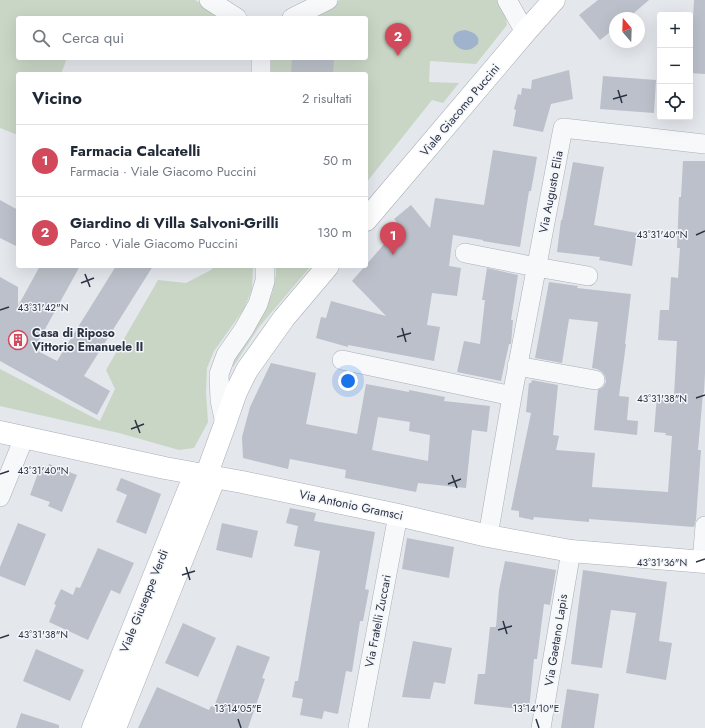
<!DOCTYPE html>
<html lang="it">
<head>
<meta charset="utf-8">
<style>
	body { margin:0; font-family:Jost,sans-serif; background:#f6f6f7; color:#1f2937 }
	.controls { position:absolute; right:12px; top:12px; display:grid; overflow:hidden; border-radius:4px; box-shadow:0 4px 16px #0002 }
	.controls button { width:36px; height:36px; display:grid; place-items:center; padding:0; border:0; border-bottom:1px solid #e0e1e3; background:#fff; color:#1f2937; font:20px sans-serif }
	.compass { position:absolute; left:609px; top:12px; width:36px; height:36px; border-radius:50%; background:#fff; box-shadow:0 4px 16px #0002; rotate:341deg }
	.you { position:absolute; left:348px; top:381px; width:14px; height:14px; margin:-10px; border:3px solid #fff; border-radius:50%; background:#1a73e8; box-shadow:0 0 0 6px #1a73e833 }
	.badge { display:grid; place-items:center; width:26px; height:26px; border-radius:50%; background:#d1495b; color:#fff; font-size:13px; font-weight:700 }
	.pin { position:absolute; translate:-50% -33px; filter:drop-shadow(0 1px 2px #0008) }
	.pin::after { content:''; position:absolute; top:21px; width:14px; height:12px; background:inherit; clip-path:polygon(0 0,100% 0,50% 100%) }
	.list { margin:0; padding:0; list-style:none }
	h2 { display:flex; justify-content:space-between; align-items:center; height:52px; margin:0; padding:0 16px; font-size:17px }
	h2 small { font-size:13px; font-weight:400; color:#747a83 }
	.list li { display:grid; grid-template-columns:26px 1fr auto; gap:12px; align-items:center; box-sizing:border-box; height:72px; padding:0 16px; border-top:1px solid #e0e1e3 }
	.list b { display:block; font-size:15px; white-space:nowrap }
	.list p { margin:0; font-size:13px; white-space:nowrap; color:#747a83 }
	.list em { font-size:13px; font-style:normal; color:#747a83 }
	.icon { flex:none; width:22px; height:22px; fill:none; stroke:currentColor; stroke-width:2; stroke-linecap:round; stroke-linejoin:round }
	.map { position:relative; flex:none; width:705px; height:728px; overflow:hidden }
	.search { position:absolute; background:#fff; box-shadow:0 4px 16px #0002; left:16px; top:16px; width:352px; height:44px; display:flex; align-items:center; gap:10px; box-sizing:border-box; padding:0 14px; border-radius:4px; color:#747a83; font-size:15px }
	.panel { position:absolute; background:#fff; box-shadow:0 4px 16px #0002; left:16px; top:72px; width:352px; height:196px; border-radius:4px }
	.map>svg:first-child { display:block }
	.green { fill:#c9d6c5 }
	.water { fill:#9fb4cc }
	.building { fill:#bbc0ca; fill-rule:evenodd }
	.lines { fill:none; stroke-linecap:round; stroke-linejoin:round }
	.street-casing { stroke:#a9aeb7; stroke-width:20 }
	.secondary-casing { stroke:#a9aeb7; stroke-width:23 }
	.street { stroke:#f7f8fa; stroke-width:19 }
	.secondary { stroke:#fff; stroke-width:22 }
	.ticks { fill:none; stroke:#2b3445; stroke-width:1.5 }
	.labels { text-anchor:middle; stroke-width:3; stroke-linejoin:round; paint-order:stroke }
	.street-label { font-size:12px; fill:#2b3445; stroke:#f4f6f9 }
	.poi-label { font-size:12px; font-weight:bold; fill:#2b3445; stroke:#f4f6f9; text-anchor:start }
	.ticks-label { font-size:10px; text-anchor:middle; fill:#2b3445; stroke:#f4f6f9; stroke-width:3; stroke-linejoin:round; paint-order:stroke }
</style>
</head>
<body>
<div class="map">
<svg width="705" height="728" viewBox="0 0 705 728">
	<rect width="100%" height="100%" fill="#e4e7ec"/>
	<path class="green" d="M0 0H195L224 18H18V58H67L61 74H18V135L0 128Z
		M340 0H498L505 11 507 25 476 64 430 61 429 82 459 83 443 103 432 100 366 183V74H261V58H366V18H297Z
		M215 266H253L252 289 244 309 214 351 207 368 206 392 208 422 194 448 179 450 119 433 0 406V369L100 421 115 389 106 370 158 280 186 283 211 270Z
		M276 266H311L259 327 233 367 230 363 261 315 272 294 276 275Z"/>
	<path class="water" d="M465 30C470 31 476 33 478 38 479 40 478 42 478 44 476 45 475 47 473 48 458 57 441 32 465 30Z"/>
	<path class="building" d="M598 0H649L628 18H615V28L600 40 579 15Z
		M694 0H705V74L690 73Z
		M292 58H334L333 74H291Z
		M569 70 573 99 551 104 543 132 513 126 516 110 514 109 518 94 521 95 522 88 531 89 532 80Z
		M603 76 656 80 654 113 600 109Z
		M493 150 537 157 531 191H529L520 247 483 241V240L453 235 449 266 461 268 457 296 432 293 427 325 440 327 434 361 348 345V347L316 338 321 317 326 318 331 301 386 316 352 281 400 226 394 219 411 205 430 228 435 198 484 205Z
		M683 161H705V373L704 393H703L698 450H701L696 520 694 527 589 519V522L534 517 533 520 519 517V511L511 510 531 413 526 412 529 383H531L532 380 558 385 553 435 559 436 556 450 595 453 592 487 668 492 672 436 665 435 666 433 654 432 657 395 674 396 677 341 658 340 660 310H669L671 277 678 278 680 248H677L679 197H681Z
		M573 162 604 167 594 225 637 233 632 266 599 260 600 257 557 252 561 220H562Z
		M0 200 18 210V247L0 238Z
		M40 266H80L34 349 57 361 116 266H153L84 376 110 391 97 415 0 361V277L18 287V306Z
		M487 268 518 275 511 320H513L511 344H509L501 381 457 372 464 341 480 344 485 300H482Z
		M549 282 578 286 577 288 631 294 625 344H626L619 396 629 397 627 420 638 421 637 435 594 430 598 390 603 387 606 382 605 376 602 372 597 369 592 368 598 322 569 319 562 363 535 358Z
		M271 363 316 373 306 424 357 434 366 384 409 392V390L445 397 444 401 490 406 487 432 472 430 466 488 418 483 416 492 345 478 346 470 290 459 288 469 243 458 242 437 250 407ZM378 417 410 422 409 431 430 435 428 461 372 450Z
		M49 464 77 475 62 512 48 506 50 502 30 495 41 465 47 468Z
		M121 478 161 494 146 534 116 522 127 495 116 490Z
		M290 508 316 513 314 521 375 532 365 589 369 590 363 621H360L352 672 346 671 338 714 324 711 322 719 300 715 303 699 292 697 295 681H298L320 551 294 546 298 526 286 523Z
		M18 523 46 534 25 586 0 576V567Z
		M222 523 258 531 252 558 216 550Z
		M407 538 454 547 449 578 402 569Z
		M98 548 134 563 120 594 111 590 88 640 49 622 56 605 54 604 61 589 73 595 76 587 80 588Z
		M505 561 556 570 550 605 544 604 537 659H534L529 710 474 704 478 674H485L490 627H496L499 590Z
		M583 570 667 582 659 641 672 643 666 680 626 673 636 613 611 610 602 668 571 664Z
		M183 623 216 638 198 677 165 663Z
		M413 641 452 648 445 684 434 682 430 699 402 697Z
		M237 645 270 657 262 678 265 679 248 728H138L157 687 209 710 211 706 214 707Z
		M36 649 84 670 70 701 23 681Z
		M567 689 599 694 594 728H561Z
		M21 713 59 725V728H16Z"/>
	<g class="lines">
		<g class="street-casing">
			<path id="street" d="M209 0 237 18
				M507 0 525 32
				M292 18 328 0
				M261 58V74
				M465 253 536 267 588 276
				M342 360 512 396
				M517 366 595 380
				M225 424 220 400 219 374 226 355 244 329 258 304 265 281V266
				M0 497 24 438
				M488 536 512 396 563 128 705 144
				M702 562 705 526
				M358 728 398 515
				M541 728 571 551"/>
		</g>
		<g class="secondary-casing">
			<path id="secondary" d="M366 220 528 29 554 0
				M0 432 165 468 242 482 398 515 488 536 571 551 705 562
				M206 476 225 424 236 392 247 370 284 318 328 266
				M93 728 195 474
				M115 728 215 477"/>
		</g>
		<use href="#street" class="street"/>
		<use href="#secondary" class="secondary"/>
	</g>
	<path class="ticks" d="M618 90 622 103M613 99 627 95M696 235 705 231M85 274 90 287M81 283 94 278M0 310 9 307M402 328 406 342M397 337 411 333M696 398 705 395M135 420 140 433M131 429 144 424M0 474 9 471M452 475 457 488M448 484 461 479M696 562 705 559M186 567 190 580M182 575 195 571M503 621 507 634M498 630 512 626M0 638 9 635M238 719 241 728M536 719 539 728"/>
	<defs>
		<g id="building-ring" transform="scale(1)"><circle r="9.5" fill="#f4f6f9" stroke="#d1495b" stroke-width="1.5"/><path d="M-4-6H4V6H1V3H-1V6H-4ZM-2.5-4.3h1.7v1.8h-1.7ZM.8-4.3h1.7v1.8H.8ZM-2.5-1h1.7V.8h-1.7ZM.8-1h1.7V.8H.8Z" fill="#d1495b"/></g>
	</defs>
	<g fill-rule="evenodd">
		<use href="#building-ring" x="18" y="340"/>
	</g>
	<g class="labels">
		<g class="street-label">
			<text transform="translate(460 110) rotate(-50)" y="4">Viale Giacomo Puccini</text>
			<text transform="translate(551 192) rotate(-79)" y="4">Via Augusto Elia</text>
			<text transform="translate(351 505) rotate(12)" y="4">Via Antonio Gramsci</text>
			<text transform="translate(144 601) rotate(-68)" y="4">Viale Giuseppe Verdi</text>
			<text transform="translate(378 621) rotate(-79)" y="4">Via Fratelli Zuccari</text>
			<text transform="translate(556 640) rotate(-81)" y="4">Via Gaetano Lapis</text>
		</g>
		<g class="poi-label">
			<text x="32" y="337">Casa di Riposo<tspan x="32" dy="14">Vittorio Emanuele II</tspan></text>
		</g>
	</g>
	<g class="ticks-label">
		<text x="662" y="238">43°31'40"N</text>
		<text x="43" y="311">43°31'42"N</text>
		<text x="662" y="402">43°31'38"N</text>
		<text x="43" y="474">43°31'40"N</text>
		<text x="662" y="566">43°31'36"N</text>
		<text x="43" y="638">43°31'38"N</text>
		<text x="238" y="712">13°14'05"E</text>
		<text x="536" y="712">13°14'10"E</text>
	</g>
</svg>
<div class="controls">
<button>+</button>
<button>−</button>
<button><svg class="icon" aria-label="locate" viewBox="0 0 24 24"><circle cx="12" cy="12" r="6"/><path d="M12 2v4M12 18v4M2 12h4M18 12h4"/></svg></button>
</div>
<svg class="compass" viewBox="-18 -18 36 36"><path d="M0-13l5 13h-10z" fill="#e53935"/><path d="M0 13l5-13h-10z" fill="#747a83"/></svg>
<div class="you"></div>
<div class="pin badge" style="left:393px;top:255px">1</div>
<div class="pin badge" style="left:398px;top:56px">2</div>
<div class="search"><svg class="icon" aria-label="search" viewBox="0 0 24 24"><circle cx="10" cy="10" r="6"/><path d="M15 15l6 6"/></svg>Cerca qui</div>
<section class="panel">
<h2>Vicino<small>2 risultati</small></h2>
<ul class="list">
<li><span class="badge">1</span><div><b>Farmacia Calcatelli</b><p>Farmacia · Viale Giacomo Puccini</p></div><em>50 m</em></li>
<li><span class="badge">2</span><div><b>Giardino di Villa Salvoni-Grilli</b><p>Parco · Viale Giacomo Puccini</p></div><em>130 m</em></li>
</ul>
</section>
</div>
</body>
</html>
